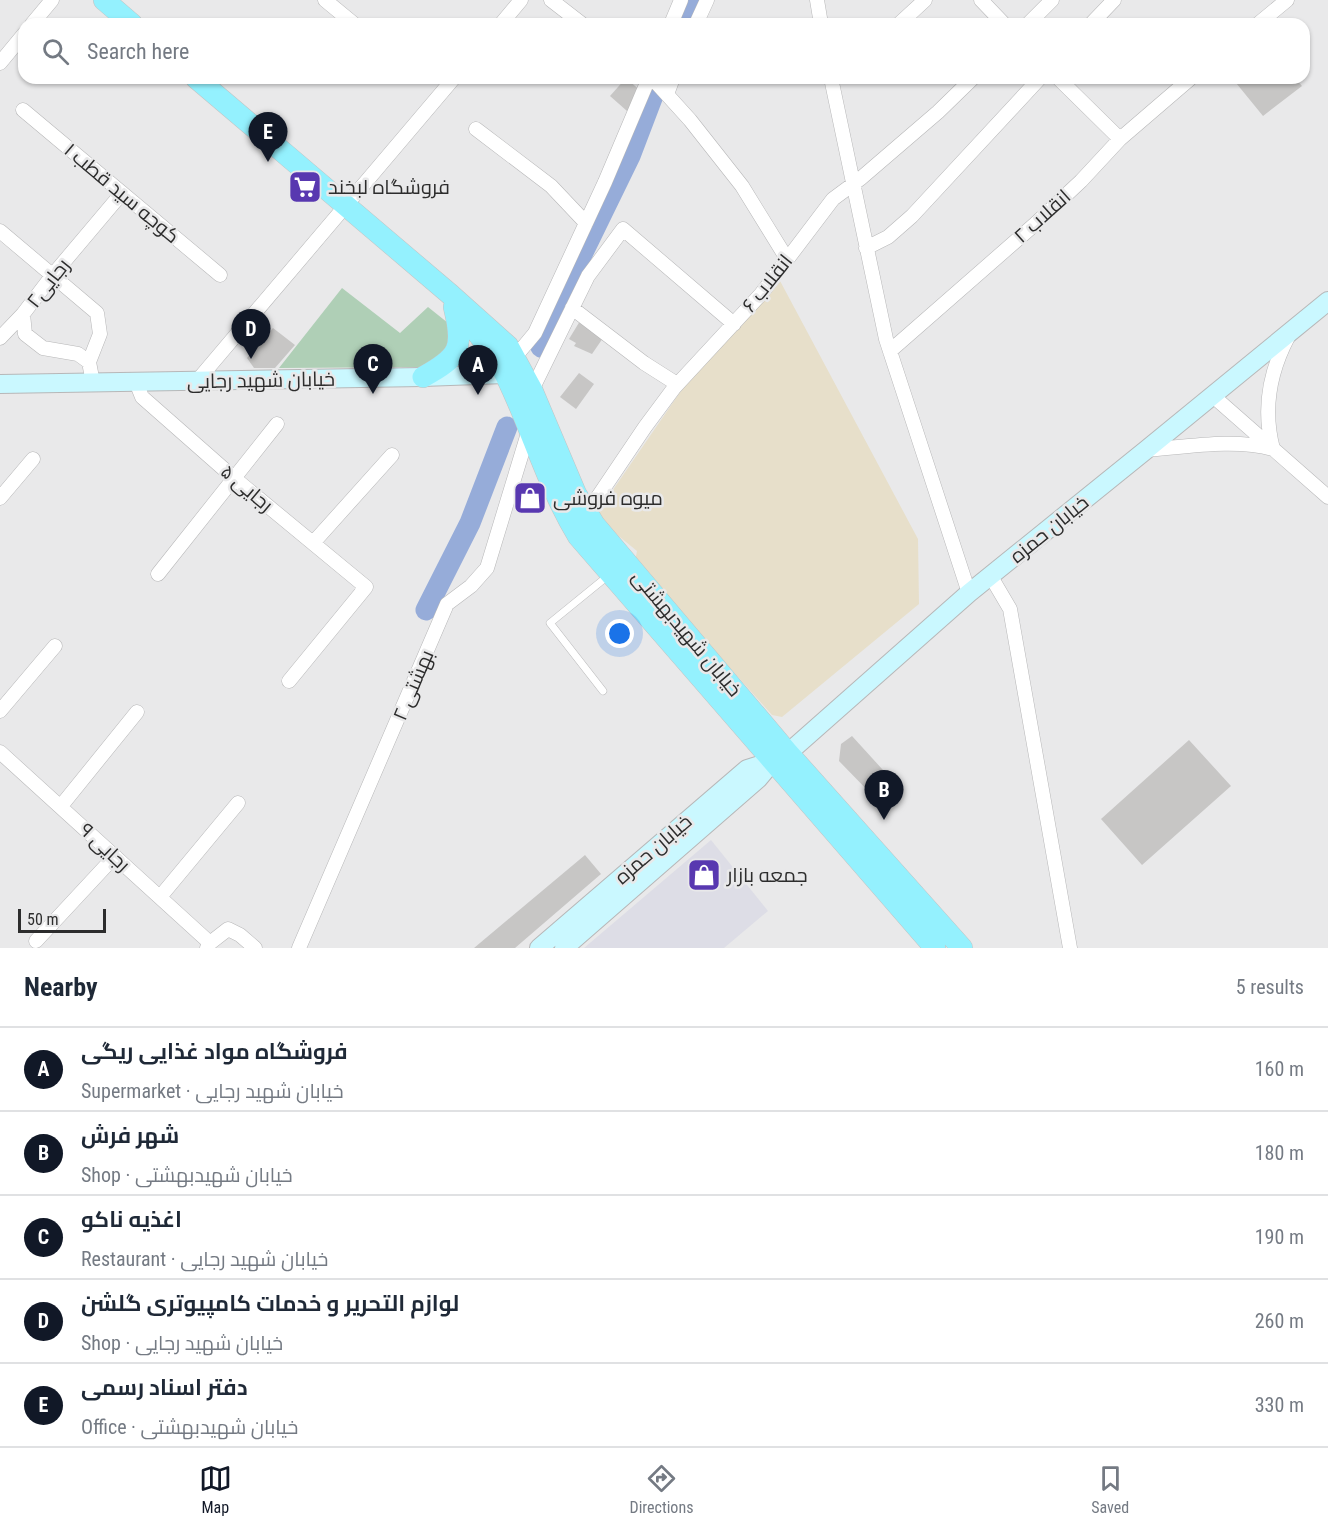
<!DOCTYPE html>
<html lang="en">
<head>
<meta charset="utf-8">
<style>
	body { margin:0; font-family:"Roboto Condensed",Cairo,sans-serif; background:#f6f6f7; color:#1f2937 }
	.scale { position:absolute; left:18px; bottom:15px; width:88px; box-sizing:border-box; padding-left:6px; border:3px solid #2d2d2d; border-top:0; font-size:16px; line-height:21px; white-space:nowrap; color:#2d2d2d; -webkit-text-stroke:4px #e9e9ea; paint-order:stroke }
	.you { position:absolute; left:620px; top:634px; width:21px; height:21px; margin:-15px; border:4px solid #fff; border-radius:50%; background:#1a73e8; box-shadow:0 0 0 9px #1a73e833 }
	.badge { display:grid; place-items:center; width:39px; height:39px; border-radius:50%; background:#111827; color:#fff; font-size:20px; font-weight:700 }
	.pin { position:absolute; translate:-50% -50px; filter:drop-shadow(0 2px 3px #0008) }
	.pin::after { content:''; position:absolute; top:32px; width:21px; height:18px; background:inherit; clip-path:polygon(0 0,100% 0,50% 100%) }
	.list { margin:0; padding:0; list-style:none }
	h2 { display:flex; justify-content:space-between; align-items:center; height:78px; margin:0; padding:0 24px; font-size:26px }
	h2 small { font-size:20px; font-weight:400; color:#747a83 }
	.list li { display:grid; grid-template-columns:39px 1fr auto; gap:18px; align-items:center; box-sizing:border-box; height:84px; padding:0 24px; border-top:2px solid #e0e1e3 }
	.list b { display:block; font-size:22px; white-space:nowrap }
	.list p { margin:0; font-size:20px; white-space:nowrap; color:#747a83 }
	.list em { font-size:20px; font-style:normal; color:#747a83 }
	.icon { flex:none; width:33px; height:33px; fill:none; stroke:currentColor; stroke-width:2; stroke-linecap:round; stroke-linejoin:round }
	.map { position:relative; flex:none; width:1328px; height:948px; overflow:hidden }
	.search { position:absolute; background:#fff; box-shadow:0 2px 4px #0004; left:18px; right:18px; top:18px; height:66px; display:flex; align-items:center; gap:15px; box-sizing:border-box; padding:0 21px; border-radius:18px; color:#747a83; font-size:22px }
	.sheet { height:498px; background:#fff }
	nav { display:flex; justify-content:space-around; align-items:center; box-sizing:border-box; height:84px; border-top:2px solid #e0e1e3; background:#fff; font-size:16px; color:#747a83 }
	nav a { display:grid; justify-items:center; gap:3px }
	nav .on { color:#111827 }
	.map>svg:first-child { display:block }
	.built { fill:#dddde6 }
	.industrial { fill:#e7dfca }
	.green { fill:#afcfb6 }
	.lines { fill:none; stroke-linecap:round; stroke-linejoin:round }
	.river { stroke:#96acd9; stroke-width:21 }
	.building { fill:#c7c6c5 }
	.lane-casing { stroke:#b7b7b8; stroke-width:8 }
	.street-casing { stroke:#b7b7b8; stroke-width:15 }
	.secondary-casing { stroke:#b7b7b8; stroke-width:20 }
	.primary-casing { stroke:#c4c4c4; stroke-width:22 }
	.lane { stroke:#fff; stroke-width:7 }
	.street { stroke:#fff; stroke-width:14 }
	.secondary { stroke:#caf8ff; stroke-width:18 }
	.primary { stroke:#94f1fe; stroke-width:21 }
	.labels { text-anchor:middle; stroke-width:5; stroke-linejoin:round; paint-order:stroke }
	.poi-label { font-size:20px; fill:#2d2d2d; stroke:#e9e9ea; text-anchor:start }
	.street-label { font-size:20px; fill:#2d2d2d; stroke:#e9e9ea }
</style>
</head>
<body>
<div class="map">
<svg width="1328" height="948" viewBox="0 0 1328 948">
	<rect width="100%" height="100%" fill="#e9e9ea"/>
	<path class="built" d="M711 840 768 911 724 948H584Z"/>
	<path class="industrial" d="M779 279 918 539 919 604 782 717 772 715 635 561 637 551 604 524 597 513 685 385Z"/>
	<path class="green" d="M342 288 400 333 428 307 448 323 452 333 446 354 426 367 279 368Z"/>
	<g class="lines">
		<path class="river" d="M681 24 692 0
			M541 347 571 277 630 156 654 93
			M426 610 470 523 507 427"/>
	</g>
	<path class="building" d="M626 78 643 93 627 111 610 96Z
		M1232 78H1295L1302 86 1263 116Z
		M580 321 603 338 592 354 574 346 576 343 569 339Z
		M273 328 295 345 275 368H254L247 358Z
		M579 373 594 384 576 409 560 397Z
		M852 736 893 781 874 797 839 761 841 744Z
		M1189 740 1231 786 1142 865 1101 819Z
		M585 855 601 874 515 948H474Z"/>
	<g class="lines">
		<g class="lane-casing">
			<path id="lane" d="M603 691 550 623 609 575"/>
		</g>
		<g class="street-casing">
			<path id="street" d="M325 0 354 24
				M551 0 582 24
				M817 0 821 24
				M981 0 1004 24
				M32 24 52 0
				M501 24 521 0
				M671 24 681 0
				M696 24 707 0
				M899 24 925 0
				M1028 24 1052 0
				M1091 24 1114 0
				M1258 24 1287 0
				M0 63 24 34
				M652 78 690 120 742 186 787 259
				M831 78 886 339 969 593
				M1058 78 1120 139
				M667 94 673 78
				M23 110 220 275
				M476 129 551 186 586 223
				M0 231 97 313 100 334 89 362
				M866 248 888 237 912 216 1040 78
				M572 308 644 363 677 384
				M0 338 23 314
				M890 351 1034 225 1081 181 1120 139 1191 78
				M515 357 535 333 605 182 649 78
				M197 381 454 78
				M136 382 142 397 234 478 366 587 289 681
				M93 383 89 362 78 354 43 348 25 334 23 314 52 276 122 193
				M532 390 588 276 623 229 734 324
				M1213 396 1328 497
				M1146 450C1186 447 1235 438 1273 449 1263 411 1269 373 1288 337
				M0 498 33 459
				M587 513 645 427 674 388 761 294 833 199 860 179 938 112 973 78
				M313 543 392 455
				M158 574 277 424
				M990 575 1010 609 1070 948
				M0 711 55 646
				M0 752 210 943
				M61 806 137 712
				M160 897 238 803
				M36 941 115 856
				M207 948 210 943 228 929 240 935 255 948
				M299 948 447 604 471 586 487 568 529 430"/>
		</g>
		<g class="secondary-casing">
			<path id="secondary" d="M0 384 423 377 505 374 517 370
				M539 948 747 769 773 761 788 753 969 593 1146 450 1328 301
				M564 948 758 779 773 761"/>
		</g>
		<g class="primary-casing">
			<path id="primary" d="M104 0 132 24
				M196 78 451 295 508 346 532 390 576 494 594 524 788 753 962 948
				M470 323C482 340 497 357 506 376 532 429 547 485 578 536L935 948
				M423 377C460 357 464 348 454 307"/>
		</g>
		<use href="#lane" class="lane"/>
		<use href="#street" class="street"/>
		<use href="#secondary" class="secondary"/>
		<use href="#primary" class="primary"/>
	</g>
	<defs>
		<g id="supermarket-square" transform="scale(1.725)"><rect x="-9" y="-9" width="18" height="18" rx="4" fill="#5838b0" stroke="#e9e9ea"/><path d="M-6-5.5h2.5l.6 2H6L4.5 2H-2.5L-4.4-4H-6ZM-1.5 3.2a1.3 1.3 0 1 0 .1 0ZM3 3.2a1.3 1.3 0 1 0 .1 0Z" fill="#fff"/></g>
		<g id="shop-square" transform="scale(1.725)"><rect x="-9" y="-9" width="18" height="18" rx="4" fill="#5838b0" stroke="#e9e9ea"/><path d="M-5-2.5h2.3a2.7 3.5 0 0 1 5.4 0H5L5.5 6h-11ZM-1.5-2.5h3a1.5 2.3 0 0 0-3 0Z" fill="#fff"/></g>
	</defs>
	<g fill-rule="evenodd">
		<use href="#supermarket-square" x="305" y="187"/>
		<use href="#shop-square" x="530" y="498"/>
		<use href="#shop-square" x="704" y="875"/>
	</g>
	<g class="labels">
		<g class="poi-label">
			<text x="328" y="194">فروشگاه لبخند</text>
			<text x="553" y="505">میوه فروشی</text>
			<text x="727" y="882">جمعه بازار</text>
		</g>
		<g class="street-label">
			<text transform="translate(122 193) rotate(40)" y="7">کوچه سید قطب ۱</text>
			<text transform="translate(1042 216) rotate(-42)" y="7">انقلاب ۲</text>
			<text transform="translate(48 283) rotate(-52)" y="7">رجایی۲</text>
			<text transform="translate(767 283) rotate(-51)" y="7">انقلاب ۶</text>
			<text transform="translate(261 380) rotate(-1)" y="7">خیابان شهید رجایی</text>
			<text transform="translate(247 488) rotate(40)" y="7">رجایی ۵</text>
			<text transform="translate(1049 529) rotate(-39)" y="7">خیابان حمزه</text>
			<text transform="translate(687 633) rotate(50)" y="7">خیابان شهیدبهشتی</text>
			<text transform="translate(413 685) rotate(-67)" y="7">بهشتی ۲</text>
			<text transform="translate(105 847) rotate(43)" y="7">رجایی ۹</text>
			<text transform="translate(653 849) rotate(-41)" y="7">خیابان حمزه</text>
		</g>
	</g>
</svg>
<div class="scale">50 m</div>
<div class="you"></div>
<div class="pin badge" style="left:478px;top:395px">A</div>
<div class="pin badge" style="left:884px;top:820px">B</div>
<div class="pin badge" style="left:373px;top:394px">C</div>
<div class="pin badge" style="left:251px;top:359px">D</div>
<div class="pin badge" style="left:268px;top:162px">E</div>
<div class="search"><svg class="icon" aria-label="search" viewBox="0 0 24 24"><circle cx="10" cy="10" r="6"/><path d="M15 15l6 6"/></svg>Search here</div>
</div>
<section class="sheet">
<h2>Nearby<small>5 results</small></h2>
<ul class="list">
<li><span class="badge">A</span><div><b>فروشگاه مواد غذایی ریگی</b><p>Supermarket · خیابان شهید رجایی</p></div><em>160 m</em></li>
<li><span class="badge">B</span><div><b>شهر فرش</b><p>Shop · خیابان شهیدبهشتی</p></div><em>180 m</em></li>
<li><span class="badge">C</span><div><b>اغذیه ناکو</b><p>Restaurant · خیابان شهید رجایی</p></div><em>190 m</em></li>
<li><span class="badge">D</span><div><b>لوازم التحریر و خدمات کامپیوتری گلشن</b><p>Shop · خیابان شهید رجایی</p></div><em>260 m</em></li>
<li><span class="badge">E</span><div><b>دفتر اسناد رسمی</b><p>Office · خیابان شهیدبهشتی</p></div><em>330 m</em></li>
</ul>
</section>
<nav>
<a class="on"><svg class="icon" aria-label="map" viewBox="0 0 24 24"><path d="M3 6l6-2 6 2 6-2v14l-6 2-6-2-6 2zM9 4v14M15 6v14"/></svg>Map</a>
<a><svg class="icon" aria-label="directions" viewBox="0 0 24 24"><path d="M12 3l9 9-9 9-9-9zM9 14v-3h6M13 9l2 2-2 2"/></svg>Directions</a>
<a><svg class="icon" aria-label="saved" viewBox="0 0 24 24"><path d="M7 4h10v16l-5-4-5 4z"/></svg>Saved</a>
</nav>
</body>
</html>
